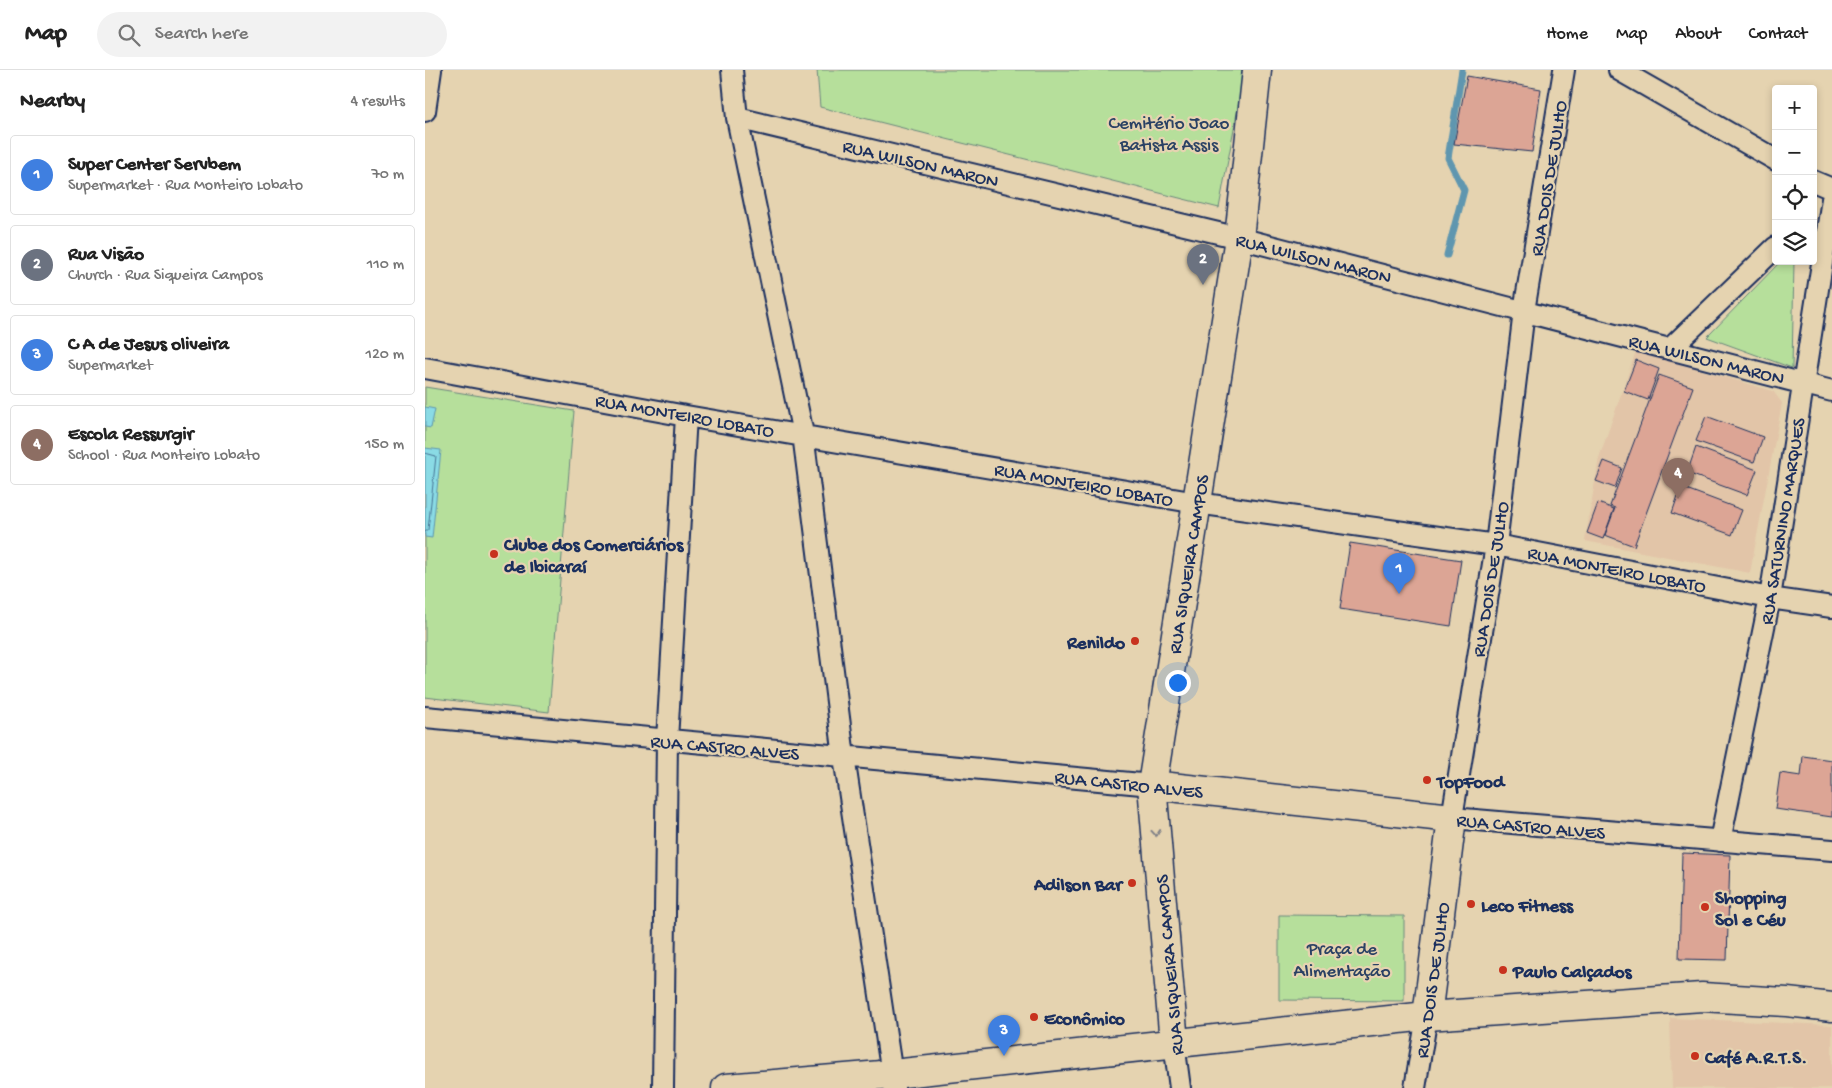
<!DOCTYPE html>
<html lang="en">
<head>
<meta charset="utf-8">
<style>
	body { margin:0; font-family:"Gochi Hand",sans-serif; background:#f2f2f2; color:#222 }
	.controls { position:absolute; right:15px; top:15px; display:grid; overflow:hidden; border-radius:5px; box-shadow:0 2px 8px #0003 }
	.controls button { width:45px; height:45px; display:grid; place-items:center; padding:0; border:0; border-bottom:1px solid #e0e0e0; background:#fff; color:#222; font:25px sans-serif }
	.you { position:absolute; left:752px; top:612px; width:18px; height:18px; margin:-12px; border:4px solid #fff; border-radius:50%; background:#1a73e8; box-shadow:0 0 0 8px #1a73e833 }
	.badge { display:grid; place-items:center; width:32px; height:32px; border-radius:50%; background:#d93025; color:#fff; font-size:16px; font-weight:700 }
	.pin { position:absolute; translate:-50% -41px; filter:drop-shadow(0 1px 2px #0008) }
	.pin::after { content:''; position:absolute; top:26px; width:18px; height:15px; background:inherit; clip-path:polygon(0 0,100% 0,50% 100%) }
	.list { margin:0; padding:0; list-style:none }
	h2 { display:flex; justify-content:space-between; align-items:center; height:65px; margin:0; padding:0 20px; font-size:21px }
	h2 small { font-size:16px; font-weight:400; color:#767676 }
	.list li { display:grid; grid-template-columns:32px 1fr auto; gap:15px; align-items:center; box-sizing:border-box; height:80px; margin:0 10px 10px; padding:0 10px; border:1px solid #e0e0e0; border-radius:5px }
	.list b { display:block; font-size:19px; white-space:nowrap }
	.list p { margin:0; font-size:16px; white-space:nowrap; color:#767676 }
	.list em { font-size:16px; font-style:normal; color:#767676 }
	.icon { flex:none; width:28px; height:28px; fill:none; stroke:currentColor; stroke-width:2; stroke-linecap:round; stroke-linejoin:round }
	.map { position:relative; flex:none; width:1407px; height:1018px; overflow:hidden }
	header { display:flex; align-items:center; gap:30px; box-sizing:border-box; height:70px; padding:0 25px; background:#fff; border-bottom:1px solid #e0e0e0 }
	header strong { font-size:24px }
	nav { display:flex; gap:28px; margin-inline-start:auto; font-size:18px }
	.search { width:350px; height:45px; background:#f2f2f2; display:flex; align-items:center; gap:12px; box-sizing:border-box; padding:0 18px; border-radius:28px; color:#767676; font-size:19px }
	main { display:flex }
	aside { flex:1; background:#fff }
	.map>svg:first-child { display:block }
	.built { fill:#e2c5a8 }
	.green { fill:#b6df9b; stroke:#68877c }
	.water { fill:#8adbe5; stroke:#5e96af }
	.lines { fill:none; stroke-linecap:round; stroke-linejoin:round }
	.shore { stroke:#477494; stroke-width:1 }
	.stream { stroke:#5e96af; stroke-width:7 }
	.building { fill:#dca595; stroke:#1b2f5e }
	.street-casing { stroke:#1b2f5e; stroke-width:24 }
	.secondary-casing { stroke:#1b2f5e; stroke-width:31 }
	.street { stroke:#e5d3b0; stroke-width:20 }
	.secondary { stroke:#e5d3b0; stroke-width:28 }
	.oneway { stroke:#808187 }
	.poi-dot { fill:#c8321e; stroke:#e5d3b0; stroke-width:2 }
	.labels { text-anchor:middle; stroke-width:4.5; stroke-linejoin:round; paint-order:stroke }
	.park-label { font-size:19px; fill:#2a4164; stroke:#e5d3b0 }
	.street-label { font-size:19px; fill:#1b2f5e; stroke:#e5d3b0 }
	.poi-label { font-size:19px; font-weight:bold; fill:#1b2f5e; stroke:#e5d3b0; text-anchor:start }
</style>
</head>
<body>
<header>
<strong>Map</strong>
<div class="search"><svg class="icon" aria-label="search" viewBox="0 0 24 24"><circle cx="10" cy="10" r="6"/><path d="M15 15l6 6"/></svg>Search here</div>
<nav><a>Home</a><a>Map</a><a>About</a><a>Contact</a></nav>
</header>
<main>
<aside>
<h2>Nearby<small>4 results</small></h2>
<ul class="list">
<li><span class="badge" style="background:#3f7fe0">1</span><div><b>Super Center Servbem</b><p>Supermarket · Rua Monteiro Lobato</p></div><em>70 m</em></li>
<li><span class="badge" style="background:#6b7280">2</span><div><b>Rua Visão</b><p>Church · Rua Siqueira Campos</p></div><em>110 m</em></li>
<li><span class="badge" style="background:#3f7fe0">3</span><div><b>C A de Jesus oliveira</b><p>Supermarket</p></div><em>120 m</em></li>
<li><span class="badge" style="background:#8d6e63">4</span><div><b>Escola Ressurgir</b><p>School · Rua Monteiro Lobato</p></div><em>150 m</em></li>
</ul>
</aside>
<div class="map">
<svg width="1407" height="1018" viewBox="0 0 1407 1018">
	<rect width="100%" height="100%" fill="#e5d3b0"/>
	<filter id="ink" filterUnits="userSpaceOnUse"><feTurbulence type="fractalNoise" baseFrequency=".02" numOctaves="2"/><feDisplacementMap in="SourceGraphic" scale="10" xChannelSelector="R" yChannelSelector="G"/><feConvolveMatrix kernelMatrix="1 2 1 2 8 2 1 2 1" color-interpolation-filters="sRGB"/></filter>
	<g filter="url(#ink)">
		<path class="built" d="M1211 281 1348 321 1357 333 1325 503 1160 471 1174 388Z
			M1245 948 1407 955V1018H1247Z"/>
		<path class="green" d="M392 0H820L794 138 395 37Z
			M1356 191H1369L1367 298 1282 267Z
			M0 317 149 341 124 642 0 627Z
			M854 845 979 846V931L854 930Z"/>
		<path class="water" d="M0 337 10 339 6 358 0 357Z
			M0 378 16 380 7 468 0 467Z"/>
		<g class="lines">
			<path class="shore" d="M0 383 11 386 3 460 0 462"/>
			<path class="stream" d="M1022 185 1039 120 1023 88 1037 0"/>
		</g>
		<path class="building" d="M1042 6 1116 19 1107 82 1029 74Z
			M1211 290 1234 299 1223 330 1199 321Z
			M1234 305 1268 317 1209 476 1180 465 1190 438 1185 436Z
			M1281 346 1338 367 1329 392 1271 371Z
			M1271 377 1332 400 1322 425 1262 403Z
			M1179 391 1197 398 1190 418 1171 411Z
			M1256 417 1317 440 1307 465 1247 443Z
			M1173 433 1189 439 1178 469 1162 463Z
			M925 473 1036 490 1026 556 915 539Z
			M1378 686 1407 690V747L1350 739 1355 703 1376 706Z
			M1257 783 1305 785 1302 890 1254 889Z"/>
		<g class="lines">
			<g class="street-casing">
				<path id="street" d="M307 0 312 48 378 364 419 687 469 1018
					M1139 0 1099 241 1071 475 1027 748 1407 780
					M1194 0 1351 90
					M0 41 6 0
					M312 48 814 168 1407 321
					M1388 111 1407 119
					M1246 278 1351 177
					M0 298 261 346 772 433 1071 475 1345 528 1407 537
					M0 647 727 715
					M1295 771 1345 528 1407 129
					M749 973 755 1018
					M238 1018 242 670 261 346
					M990 1018 1002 946"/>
			</g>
			<g class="secondary-casing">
				<path id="secondary" d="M727 715 1027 748 1002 946
					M749 973 727 715 814 168 832 0
					M301 1018 468 1004 1002 946 1277 927 1362 932 1407 937"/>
			</g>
			<use href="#street" class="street"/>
			<use href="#secondary" class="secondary"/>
		</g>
		<defs><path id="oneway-chevron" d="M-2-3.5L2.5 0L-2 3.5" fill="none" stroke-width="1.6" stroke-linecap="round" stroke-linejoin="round" transform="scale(1.25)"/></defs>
		<use class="oneway" href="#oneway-chevron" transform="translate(731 763) rotate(85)"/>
	</g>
	<g class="poi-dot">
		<circle cx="69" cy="484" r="5"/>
		<circle cx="710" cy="571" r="5"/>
		<circle cx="1002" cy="710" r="5"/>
		<circle cx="707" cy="813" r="5"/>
		<circle cx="1046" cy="834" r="5"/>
		<circle cx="1280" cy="837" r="5"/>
		<circle cx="1078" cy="900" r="5"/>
		<circle cx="609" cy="947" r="5"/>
		<circle cx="1270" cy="986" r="5"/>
	</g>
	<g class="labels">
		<g class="park-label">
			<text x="744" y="58">Cemitério Joao<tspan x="744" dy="22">Batista Assis</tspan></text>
			<text x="917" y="884">Praça de<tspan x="917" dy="22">Alimentação</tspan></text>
		</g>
		<g class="street-label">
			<text transform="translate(496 92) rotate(13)" y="7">RUA WILSON MARON</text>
			<text transform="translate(1122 108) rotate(-81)" y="7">RUA DOIS DE JULHO</text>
			<text transform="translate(889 187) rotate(14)" y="7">RUA WILSON MARON</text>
			<text transform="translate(1282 288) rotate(14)" y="7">RUA WILSON MARON</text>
			<text transform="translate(260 344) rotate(10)" y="7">RUA MONTEIRO LOBATO</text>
			<text transform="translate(659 413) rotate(10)" y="7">RUA MONTEIRO LOBATO</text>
			<text transform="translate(1356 451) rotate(-81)" y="7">RUA SATURNINO MARQUES</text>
			<text transform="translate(762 494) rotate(-81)" y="7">RUA SIQUEIRA CAMPOS</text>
			<text transform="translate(1192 498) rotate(11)" y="7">RUA MONTEIRO LOBATO</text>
			<text transform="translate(1064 509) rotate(-81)" y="7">RUA DOIS DE JULHO</text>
			<text transform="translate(300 676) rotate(5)" y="7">RUA CASTRO ALVES</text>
			<text transform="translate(704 713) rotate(6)" y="7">RUA CASTRO ALVES</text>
			<text transform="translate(1106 755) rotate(5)" y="7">RUA CASTRO ALVES</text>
			<text transform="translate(743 895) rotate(-95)" y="7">RUA SIQUEIRA CAMPOS</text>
			<text transform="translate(1006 910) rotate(-82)" y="7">RUA DOIS DE JULHO</text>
		</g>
		<g class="poi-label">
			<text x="79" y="480">Clube dos Comerciários<tspan x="79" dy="22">de Ibicaraí</tspan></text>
			<text x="700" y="578" text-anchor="end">Renildo</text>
			<text x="1012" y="717">TopFood</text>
			<text x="697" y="820" text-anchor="end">Adilson Bar</text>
			<text x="1290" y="833">Shopping<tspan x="1290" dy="22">Sol e Céu</tspan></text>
			<text x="1056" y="841">Leco Fitness</text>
			<text x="1088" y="907">Paulo Calçados</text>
			<text x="619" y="954">Econômico</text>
			<text x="1280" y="993">Café A.R.T.S.</text>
		</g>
	</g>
</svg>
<div class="controls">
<button>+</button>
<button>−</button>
<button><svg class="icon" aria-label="locate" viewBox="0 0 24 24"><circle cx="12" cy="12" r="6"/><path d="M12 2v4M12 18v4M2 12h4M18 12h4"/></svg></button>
<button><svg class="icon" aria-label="layers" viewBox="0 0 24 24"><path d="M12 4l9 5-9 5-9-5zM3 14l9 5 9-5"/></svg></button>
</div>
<div class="you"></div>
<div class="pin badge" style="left:974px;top:524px;background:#3f7fe0">1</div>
<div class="pin badge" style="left:778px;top:215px;background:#6b7280">2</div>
<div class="pin badge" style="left:579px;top:986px;background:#3f7fe0">3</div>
<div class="pin badge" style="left:1253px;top:429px;background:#8d6e63">4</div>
</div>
</main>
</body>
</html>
